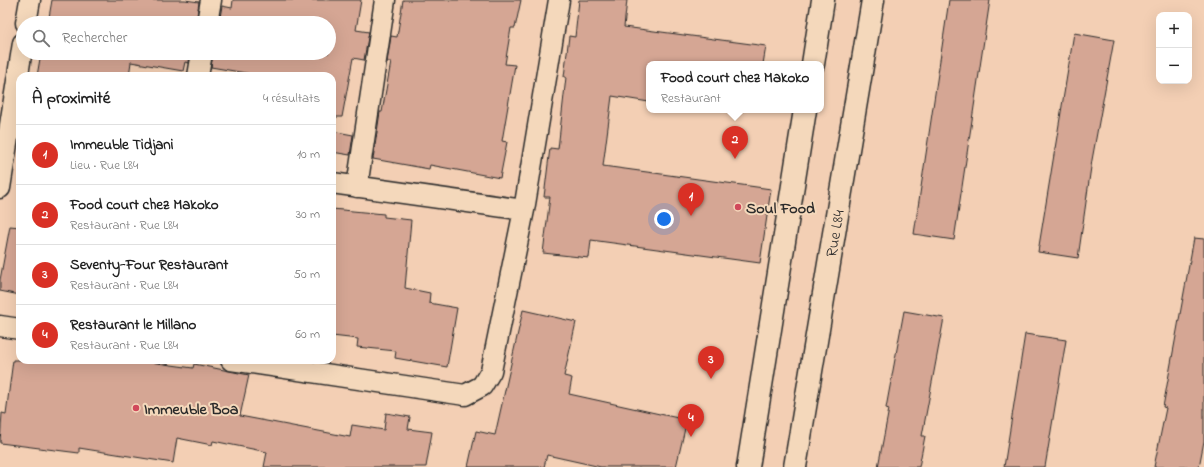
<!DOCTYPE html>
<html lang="fr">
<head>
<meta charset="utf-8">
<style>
	body { margin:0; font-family:"Indie Flower",sans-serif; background:#f2f2f2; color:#222 }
	.controls { position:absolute; right:12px; top:12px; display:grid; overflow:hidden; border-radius:8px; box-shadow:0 4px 16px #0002 }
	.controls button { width:36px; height:36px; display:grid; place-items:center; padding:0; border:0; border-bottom:1px solid #e0e0e0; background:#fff; color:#222; font:20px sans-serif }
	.you { position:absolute; left:664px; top:219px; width:14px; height:14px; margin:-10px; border:3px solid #fff; border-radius:50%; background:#1a73e8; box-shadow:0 0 0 6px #1a73e833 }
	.badge { display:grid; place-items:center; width:26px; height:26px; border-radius:50%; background:#d93025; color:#fff; font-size:13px; font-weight:700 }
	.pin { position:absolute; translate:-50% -33px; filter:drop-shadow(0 1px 2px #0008) }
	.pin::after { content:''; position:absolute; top:21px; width:14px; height:12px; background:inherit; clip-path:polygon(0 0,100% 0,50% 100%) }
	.popup { position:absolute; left:646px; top:61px; width:178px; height:52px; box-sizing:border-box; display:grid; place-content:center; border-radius:8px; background:#fff; filter:drop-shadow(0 1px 3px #0005); font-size:13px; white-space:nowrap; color:#767676 }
	.popup b { font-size:15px; color:#222 }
	.popup::after { content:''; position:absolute; left:50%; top:100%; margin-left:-8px; border:8px solid transparent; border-top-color:#fff }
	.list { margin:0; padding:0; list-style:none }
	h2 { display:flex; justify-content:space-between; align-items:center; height:52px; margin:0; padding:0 16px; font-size:17px }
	h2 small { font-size:13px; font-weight:400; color:#767676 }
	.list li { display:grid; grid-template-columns:26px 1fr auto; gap:12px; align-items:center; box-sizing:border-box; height:60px; padding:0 16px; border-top:1px solid #e0e0e0 }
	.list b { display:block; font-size:15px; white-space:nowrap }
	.list p { margin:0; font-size:13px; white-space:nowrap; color:#767676 }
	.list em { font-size:13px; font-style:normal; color:#767676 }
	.icon { flex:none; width:22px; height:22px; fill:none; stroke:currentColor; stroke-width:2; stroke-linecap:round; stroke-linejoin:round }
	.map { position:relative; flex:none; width:1204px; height:467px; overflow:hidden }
	.search { position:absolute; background:#fff; box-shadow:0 4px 16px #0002; left:16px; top:16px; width:320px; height:44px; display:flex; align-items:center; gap:10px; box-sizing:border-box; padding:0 14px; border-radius:22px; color:#767676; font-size:15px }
	.panel { position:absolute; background:#fff; box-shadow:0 4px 16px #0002; left:16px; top:72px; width:320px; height:292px; border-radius:12px }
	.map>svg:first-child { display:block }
	.building { fill:#d5a694; stroke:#2b2b2b }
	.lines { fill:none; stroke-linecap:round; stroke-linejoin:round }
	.minor-casing { stroke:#2b2b2b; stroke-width:23 }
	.secondary-casing { stroke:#2b2b2b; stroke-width:25 }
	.minor { stroke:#f4d8bb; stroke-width:20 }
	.secondary { stroke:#f4d8bb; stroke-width:22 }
	.poi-dot { fill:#d1495b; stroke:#f4d8bb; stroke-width:1.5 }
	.labels { text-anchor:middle; stroke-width:4; stroke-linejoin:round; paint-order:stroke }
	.poi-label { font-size:16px; font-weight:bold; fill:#2b2b2b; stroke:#f4d8bb; text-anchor:start }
	.street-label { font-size:16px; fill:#2b2b2b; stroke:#f4d8bb }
</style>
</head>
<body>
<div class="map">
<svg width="1204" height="467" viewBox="0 0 1204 467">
	<rect width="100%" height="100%" fill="#f3cfb4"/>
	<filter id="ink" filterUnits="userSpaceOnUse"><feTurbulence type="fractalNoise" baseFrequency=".025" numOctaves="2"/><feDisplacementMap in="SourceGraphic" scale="8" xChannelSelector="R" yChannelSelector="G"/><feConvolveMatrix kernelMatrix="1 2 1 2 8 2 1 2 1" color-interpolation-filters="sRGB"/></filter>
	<g filter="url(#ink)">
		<path class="building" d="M52 0H185L199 2 196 23H48Z
			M233 0H361L356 30 369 32 364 60 353 58 342 117H332V76H263L211 67 213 53H329V23H219L222 6 232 8Z
			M403 0H521L515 28H511L505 64 515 65 502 141 507 142 500 178 430 165 429 169 373 159 380 112H382L391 62H387L391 36 397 37Z
			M579 0H627L624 27 766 46 763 64H649V102L612 96 603 166 771 189 760 263 591 240 589 258 543 253 550 197H544L550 148 558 149 566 77H564L569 36 575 37Z
			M949 0H990L954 240 914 234Z
			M1074 33 1114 40 1092 160 1078 258 1038 252Z
			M41 53H190L189 63 185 62 183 71 131 62 129 76H37Z
			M332 131 353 135 350 155 332 152Z
			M332 209 384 214V217L411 220 405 288 430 293 429 303 457 308 447 367 395 358 396 351 357 347 358 339 332 336Z
			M10 226 20 227V295L0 291V280Z
			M1194 238 1204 239V441L1199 467H1154L1166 408 1163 407Z
			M523 310 576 322 564 376 572 378 569 394 687 420 676 467H601L547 455 544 467H468L476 431 495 435Z
			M904 311 944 318 922 436H925L919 467H878L889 409 886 408Z
			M1025 334 1066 340 1050 437 1045 467H1004Z
			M13 360H135L193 368 194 364 249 375 240 416 350 437 352 425 384 430 386 413 410 417 408 429 432 432 426 467H264L267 452 213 441 212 445 177 438 173 463 79 448V453L0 443 2 413 6 414Z"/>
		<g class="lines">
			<g class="minor-casing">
				<path id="minor" d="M26 23 30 0
					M207 23 211 0
					M198 76 202 53
					M332 183 524 210
					M357 187 385 0
					M0 188 23 43
					M0 326 20 329
					M231 360 465 395 482 386 491 371 524 210 559 0"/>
			</g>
			<g class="secondary-casing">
				<g id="secondary">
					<path d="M813 64 823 0"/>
					<path d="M748 467 805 110"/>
					<path id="s1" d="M795 467 873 0"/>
				</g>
			</g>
			<use href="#minor" class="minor"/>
			<use href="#secondary" class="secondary"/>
		</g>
	</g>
	<g class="poi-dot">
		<circle cx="738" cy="207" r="4"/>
		<circle cx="136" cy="408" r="4"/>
	</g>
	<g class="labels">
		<g class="poi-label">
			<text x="746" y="213">Soul Food</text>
			<text x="144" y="414">Immeuble Boa</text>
		</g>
		<g class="street-label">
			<text dy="6" stroke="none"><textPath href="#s1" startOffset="237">Rue L84</textPath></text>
		</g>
	</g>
</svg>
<div class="controls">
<button>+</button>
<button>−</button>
</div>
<div class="you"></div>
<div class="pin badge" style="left:691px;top:216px">1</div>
<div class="pin badge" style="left:735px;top:159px">2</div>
<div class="popup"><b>Food court chez Makoko</b>Restaurant</div>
<div class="pin badge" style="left:711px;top:379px">3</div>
<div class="pin badge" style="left:691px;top:437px">4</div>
<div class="search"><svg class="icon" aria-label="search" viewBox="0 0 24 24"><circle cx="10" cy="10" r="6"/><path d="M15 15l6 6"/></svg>Rechercher</div>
<section class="panel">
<h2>À proximité<small>4 résultats</small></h2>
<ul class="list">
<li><span class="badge">1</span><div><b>Immeuble Tidjani</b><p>Lieu · Rue L84</p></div><em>10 m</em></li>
<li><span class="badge">2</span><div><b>Food court chez Makoko</b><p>Restaurant · Rue L84</p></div><em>30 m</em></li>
<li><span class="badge">3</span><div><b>Seventy-Four Restaurant</b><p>Restaurant · Rue L84</p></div><em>50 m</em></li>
<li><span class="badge">4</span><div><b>Restaurant le Millano</b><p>Restaurant · Rue L84</p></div><em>60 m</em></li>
</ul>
</section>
</div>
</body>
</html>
